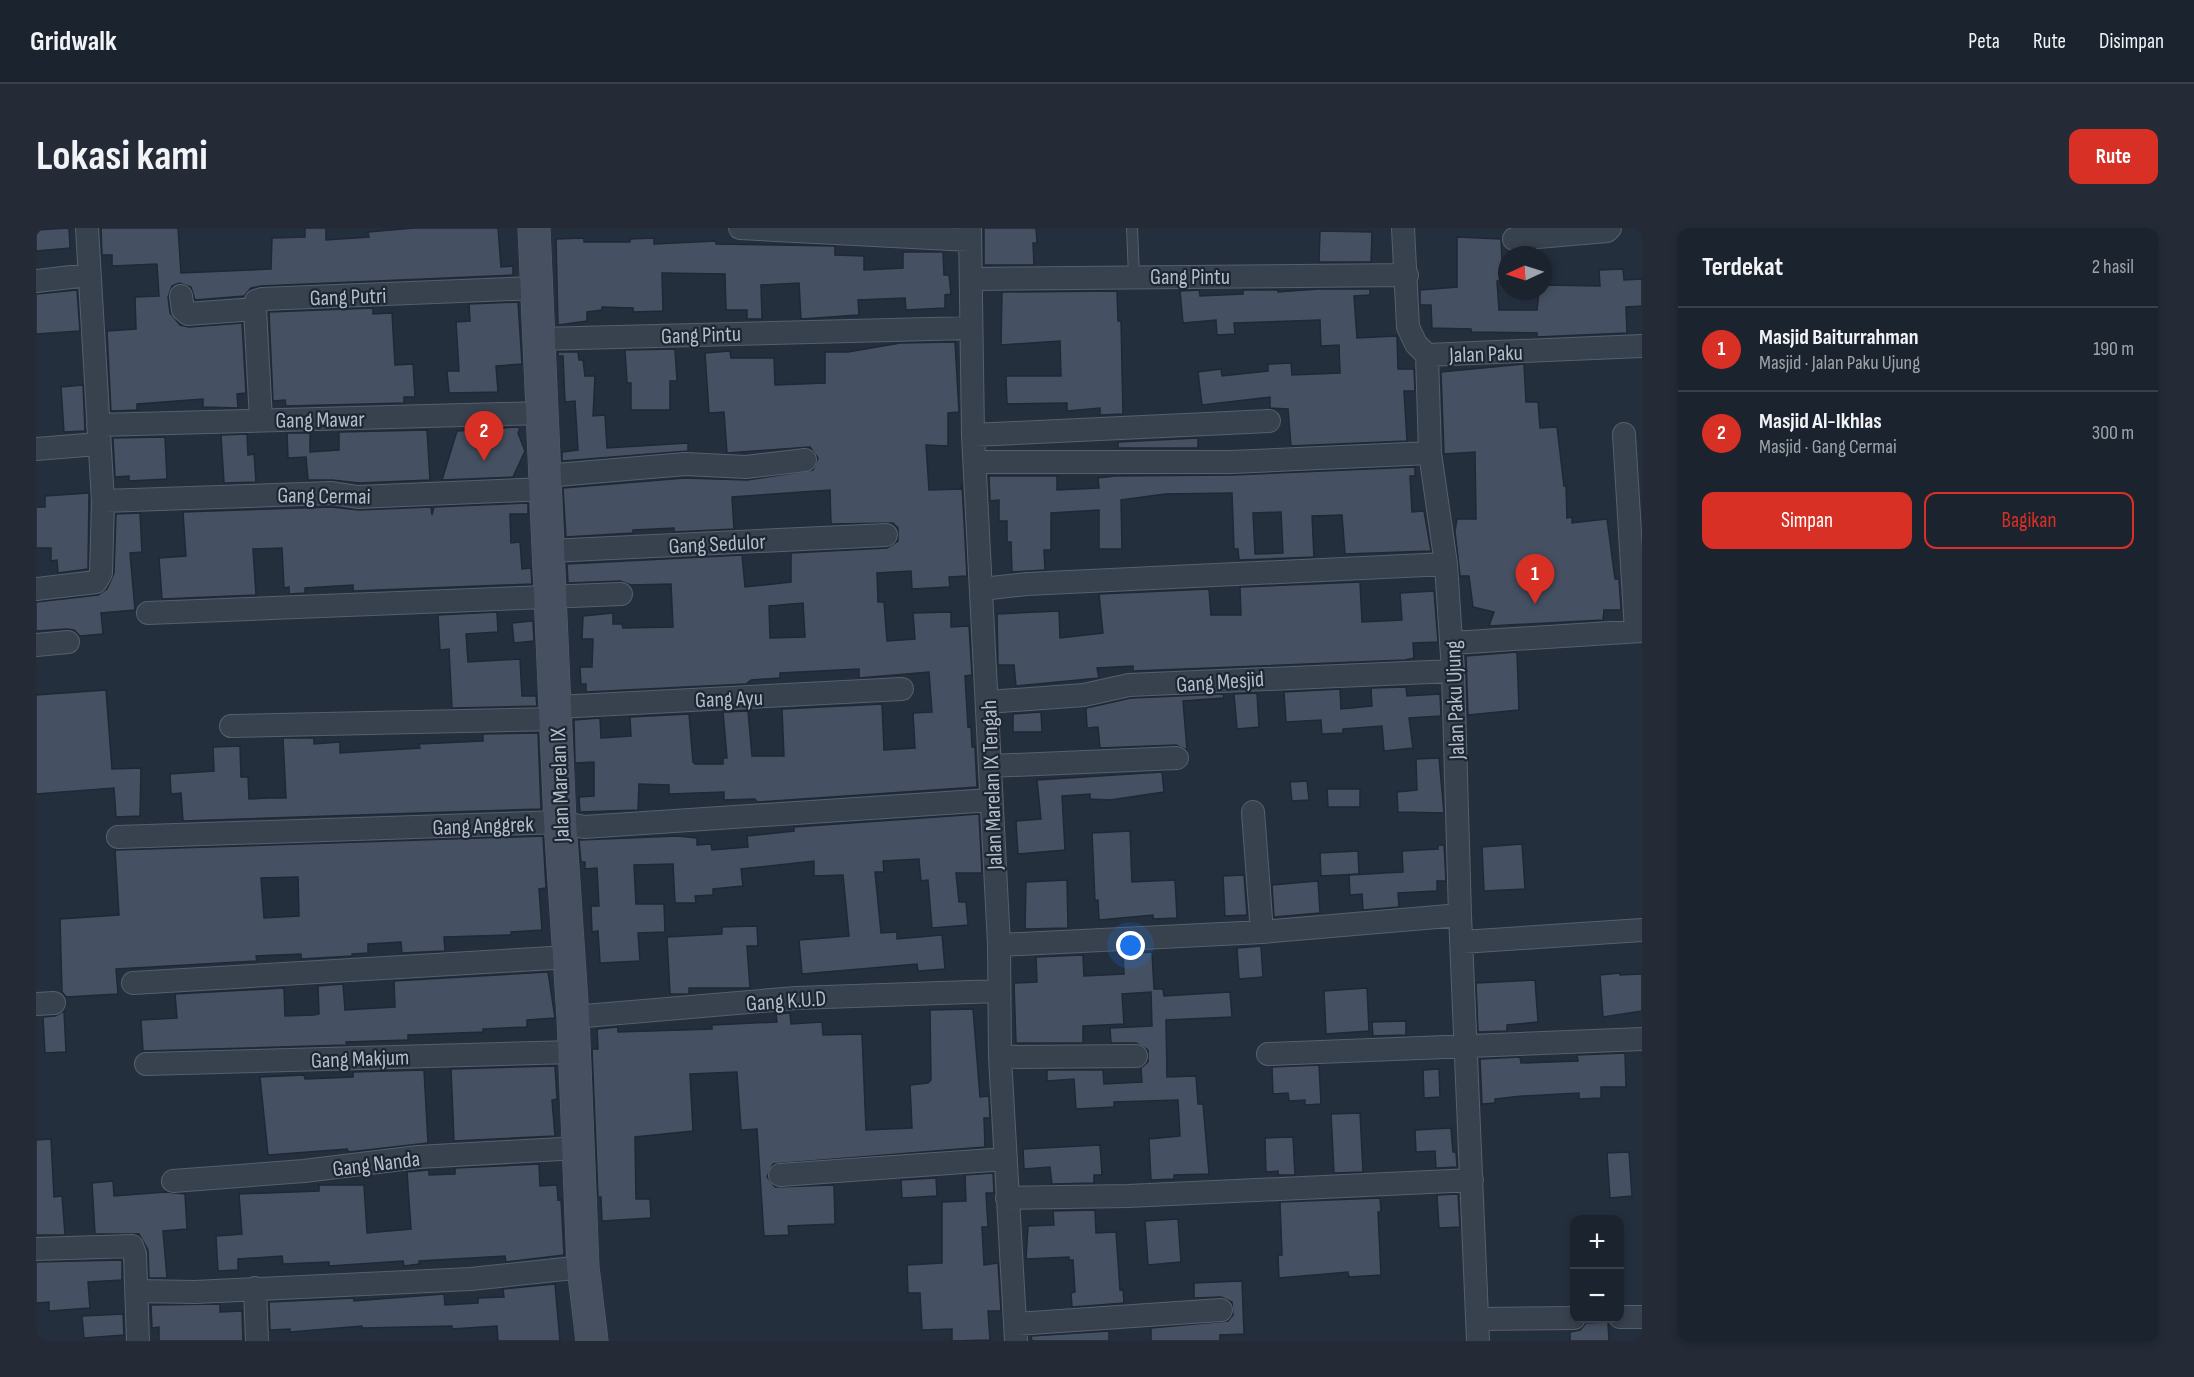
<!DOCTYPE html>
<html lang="id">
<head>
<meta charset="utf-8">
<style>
	body { margin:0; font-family:"Sofia Sans Condensed",sans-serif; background:#242b36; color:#f1f3f6 }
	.controls { position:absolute; right:18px; bottom:18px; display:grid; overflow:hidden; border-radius:12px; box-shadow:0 3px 9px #0003 }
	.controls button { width:54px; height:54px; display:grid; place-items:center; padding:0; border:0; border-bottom:2px solid #39404a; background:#1b232e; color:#f1f3f6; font:30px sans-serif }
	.compass { position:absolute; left:1462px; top:18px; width:54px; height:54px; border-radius:50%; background:#1b232e; box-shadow:0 3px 9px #0003; rotate:266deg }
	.you { position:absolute; left:1095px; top:718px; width:21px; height:21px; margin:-15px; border:4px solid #fff; border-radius:50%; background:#1a73e8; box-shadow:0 0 0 9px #1a73e833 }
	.badge { display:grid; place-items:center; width:39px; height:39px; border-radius:50%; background:#d93025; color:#fff; font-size:20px; font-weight:700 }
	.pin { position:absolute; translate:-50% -50px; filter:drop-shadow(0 2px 3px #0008) }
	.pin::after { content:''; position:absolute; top:32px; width:21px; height:18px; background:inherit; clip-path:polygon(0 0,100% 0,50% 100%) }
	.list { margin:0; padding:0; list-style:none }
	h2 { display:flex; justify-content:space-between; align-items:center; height:78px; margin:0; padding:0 24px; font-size:26px }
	h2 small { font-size:20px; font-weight:400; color:#a0a4aa }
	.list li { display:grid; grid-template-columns:39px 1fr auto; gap:18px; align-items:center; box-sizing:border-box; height:84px; padding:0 24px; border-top:2px solid #39404a }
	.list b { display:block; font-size:22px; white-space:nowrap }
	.list p { margin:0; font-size:20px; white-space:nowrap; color:#a0a4aa }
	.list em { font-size:20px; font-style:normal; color:#a0a4aa }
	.actions { display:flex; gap:12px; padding:18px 24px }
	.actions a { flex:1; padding:14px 0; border:2px solid #d93025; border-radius:12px; text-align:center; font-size:21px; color:#d93025 }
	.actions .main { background:#d93025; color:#fff }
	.map { position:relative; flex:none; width:1606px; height:1113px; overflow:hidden; border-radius:12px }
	header { display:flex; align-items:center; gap:36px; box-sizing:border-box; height:84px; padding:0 30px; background:#1b232e; border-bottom:2px solid #39404a }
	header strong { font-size:28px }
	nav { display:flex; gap:33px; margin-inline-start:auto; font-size:21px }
	.intro { display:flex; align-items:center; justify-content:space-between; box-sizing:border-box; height:144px; padding:0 36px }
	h1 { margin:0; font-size:42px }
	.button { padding:15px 27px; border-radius:12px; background:#d93025; color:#fff; font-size:21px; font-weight:700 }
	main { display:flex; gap:36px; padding:0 36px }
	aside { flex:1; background:#1b232e; border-radius:12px; box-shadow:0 3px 9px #0003 }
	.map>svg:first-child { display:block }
	.building { fill:#455162; stroke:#1f2835; stroke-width:1.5; fill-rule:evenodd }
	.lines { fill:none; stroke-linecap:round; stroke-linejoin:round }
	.lane-casing { stroke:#565f6c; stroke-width:12 }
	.street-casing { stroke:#565f6c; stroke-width:24 }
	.secondary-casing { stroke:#565f6c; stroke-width:33 }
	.lane { stroke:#38414e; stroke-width:10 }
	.street { stroke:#38414e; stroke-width:22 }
	.secondary { stroke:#465061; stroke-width:32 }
	.labels { text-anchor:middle; stroke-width:4.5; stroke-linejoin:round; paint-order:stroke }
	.street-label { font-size:22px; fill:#b4bcc9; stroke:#1d2633 }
</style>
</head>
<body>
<header>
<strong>Gridwalk</strong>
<nav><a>Peta</a><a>Rute</a><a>Disimpan</a></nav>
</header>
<div class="intro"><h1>Lokasi kami</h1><a class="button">Rute</a></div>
<main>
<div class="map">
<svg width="1606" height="1113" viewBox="0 0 1606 1113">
	<rect width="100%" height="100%" fill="#242f3e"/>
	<path class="building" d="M33 0 34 20 0 23V2Z
		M65 0H142L145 45 235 41 236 10 269 9V0H290V12L333 9 332 4 378 0H462L465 39 477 38V47L225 58 215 60 208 68 159 72 155 59 143 55 136 58 132 69 134 85 144 97 153 99 206 95 210 165 201 166 202 180 167 179V171L101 176V182L75 183 71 103 100 101 99 69 123 68 121 36 76 38V27H66Z
		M948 0H1000L1001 15H997L998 37H948Z
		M1284 3 1336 4 1335 34H1283Z
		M1421 9 1465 11 1467 53H1461L1463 82H1501L1503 63H1507V57L1564 58 1563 42 1587 41 1588 52 1606 51V78L1590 79 1591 105 1501 109V105L1435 104V101L1396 100 1395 77H1384V62L1421 59Z
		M548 10V14H594V11L618 10V16L680 13V16L799 18V27L828 28V42L867 40V24H907L908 47H913L915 66 909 67V80L870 82 869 70 822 72 823 87 765 91 763 55 725 57 726 91H711V82H690L689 46 626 45 627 83 597 84V80L566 79V82L551 84V93L522 97 520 11Z
		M1282 61H1334V67L1318 68 1321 110 1361 108 1362 141H1378L1379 163H1368L1371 213 1255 218 1252 181 1234 180V169L1166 177 1162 144 1185 141 1186 148 1232 143V136L1255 135 1256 147 1304 145 1303 117 1285 118 1284 92 1198 95 1199 106 1181 107 1180 92 1147 95 1144 63 1163 62 1164 68 1207 66V62H1242V64Z
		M41 62 44 103 0 106V66Z
		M1081 63 1082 93H1085L1087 186 1064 187V180L1031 183V175L971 176 970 148H1025L1024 113 965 117 966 64Z
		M482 74 486 136 460 138 462 164 413 165 411 143H423L420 94 434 93 433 76Z
		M337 80V86L356 85 359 137 377 136 379 169H368V175L250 178 249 172 237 173 233 84Z
		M919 114 923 184 912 185V218L890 217 893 262 925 261 926 256 931 348 913 349 914 359 876 361 875 343 841 345 842 374H848L851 413 879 411 877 385 915 384V399L933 398 936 447 929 448 932 499 935 498 936 519H939L941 559 721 574 719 571 688 572V564L633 566V557L603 556 602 582 544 584 543 569 558 568V534L539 535 538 492 564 490 565 510 595 508 594 489 653 486 657 534 659 536H687V530H691L687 484 712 483 716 528H748L746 481 846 476 848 522 879 520 877 485 896 484 893 444 823 450V441L744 445V450L715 452 710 456 550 464V456H545L544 439H556L557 411H546L547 388 577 385V396H586L587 400 637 399 635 356 595 357 584 353 532 355 531 336 706 327 709 359 755 354V325L851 320 862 313V300L857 295 795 296 794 262 696 269 698 301 638 304V300L597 302V305L530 309 527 260 649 250 711 252 777 242 782 230 774 219 691 225 688 184 673 185 669 125 694 123 695 130H738L739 157 789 155V124H812L864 115ZM767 375 769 409 734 410 733 378Z
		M639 121 641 153H634V182H595V155H591L589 122Z
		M522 124H542L543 132H547L549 148H559L557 188 569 187 571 220 652 215V223L526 233V224L542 222 539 173 529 174 527 128H522Z
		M1488 136 1490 174H1502L1504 200 1521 199 1528 258H1530L1531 290 1536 289V295L1571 291 1579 351H1583L1585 382H1568L1567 392 1453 398 1458 384 1437 379 1433 348H1424L1419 303 1421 291H1440L1439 224 1408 226 1405 144Z
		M47 157 49 203 28 204 25 159Z
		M481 199 484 201 482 205 489 223 477 249 406 252 421 203Z
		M391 202 394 252 323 255 296 252H272L270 229 252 230 251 205H274V224L303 222V204Z
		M211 206 212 227 218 226 220 254 188 255 185 207Z
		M129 209 131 251 93 253V248L79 249 77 210Z
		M1162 210V220H1082V214Z
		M1379 239V248H1374L1376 284 1388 283 1395 323 1309 326 1306 287 1276 288 1278 329 1203 332 1202 321H1198L1196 265 1129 266 1085 272 1086 321H1063V282L1015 285V322H1008L1009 342 976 344 975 314H971V293H963V272L954 273 953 248H1021V262L1063 260 1062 250 1079 248 1197 247ZM1245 284 1247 325 1219 326 1217 285Z
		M53 265 52 341 22 345 21 332 15 333V320H0V279H9V268Z
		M492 275V286H474L475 315 484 314 486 341 495 340 496 356 317 363V357L269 360V365L253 366V359L248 360 246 320 217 321 220 367 126 371 123 330 150 328 147 284 295 279 323 282 395 279 396 287 398 279Z
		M104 285 106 324 94 325 99 382 65 385 67 406 44 408 38 402 31 401 0 403V374L62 367 71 361 78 345 80 286Z
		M1324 354 1326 394 1366 392 1364 365 1398 363 1402 414 1377 415 1378 430 1369 432 1097 443V438L1061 440 1063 450 980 458 978 437H962L961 386 1023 383 1024 410 1067 405 1063 366 1173 361 1175 387H1205L1204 359Z
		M461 384 462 404 430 406 432 434 484 431 486 468H500L501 478 416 480 413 421 404 422 402 387Z
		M497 393 498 413 478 415 476 395Z
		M1481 424 1483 482 1432 487 1430 428Z
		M1370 459 1371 468 1404 466 1405 488 1373 490 1377 520 1348 523 1346 498 1307 501V505L1286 506 1285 492 1250 494 1248 464 1304 461 1305 481 1336 478 1335 460Z
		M70 462 76 541 105 540 104 588 80 589 78 560 0 566V467Z
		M1221 465 1223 499 1201 501 1198 466Z
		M1187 466 1188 470 1147 473 1151 522 1140 517 1064 520 1062 499 1051 500 1050 480 1095 470Z
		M1005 484 1006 504H977V486Z
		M502 505 505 581 147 593 145 565 135 566 134 546 178 543 177 519 204 518 205 549H212L213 571 232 570H250L247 510H278V516L304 514V525L384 520 383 516 447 513V506Z
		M1403 530 1408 585 1362 584 1361 564 1381 562 1380 531Z
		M1126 544 1128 564 1074 572 1054 571V566L1026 568 1029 622 982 626 980 593 1005 591 1001 552Z
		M1271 553 1273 572 1256 573 1254 554Z
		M1291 561H1324V579H1292Z
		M943 586 946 645H920L923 674H930L932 697 896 700 892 652 885 653 883 631 847 633 848 644H839L845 705 861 704V711L906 707 909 741 882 743 881 736 766 746 763 712 813 708 807 647 778 648V633L705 641 707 658 677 661V667L659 668 660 675H639L637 636 598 637 600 676H628L629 704 602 705 604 733 564 735 562 703 556 704 555 678H563L561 640 549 641V634H545L543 612 641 608 661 610V617L675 616 676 622 712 619 711 608 758 603V599Z
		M1094 603 1096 654 1139 652 1141 690 1117 691V687L1063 692 1062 672 1059 673 1056 605Z
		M507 608 510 660 503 661 506 702 475 704V707L408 709 409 723 366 725 365 714 332 716V725L316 726V728L265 731V726L220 728 221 733 80 741 82 766 30 769 26 764 24 691 83 687 79 622ZM262 649 263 688 228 690 225 650Z
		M1486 616 1489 661 1448 663 1446 619Z
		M1402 617H1408L1410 653H1401V663L1362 665 1363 679 1327 682 1326 666 1314 667 1313 647 1367 644 1366 623 1402 621Z
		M1322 623 1323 646 1285 648 1284 625Z
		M1208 647 1211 687 1189 688 1187 648Z
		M1031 652 1032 700 989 701 990 654Z
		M1282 653 1284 685 1238 689 1236 657Z
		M721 698 722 718H711L714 760H653V766H634L631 709 686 706V699Z
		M1225 718 1227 749 1203 751 1201 720Z
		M1116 724 1118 761H1127L1128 768 1194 764 1196 789 1130 792 1131 849 1160 848 1162 876H1167L1173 946 1138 947V951L1115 952 1113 911 1144 908 1142 872 1078 874V879L1040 881 1038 851 1011 853V842H1067L1068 856 1106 854 1105 840 1112 834V822L1100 815H1075L1074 800 1116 798 1115 764 1086 766 1088 796 1047 798V815H980L978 755 1001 754 1000 729 1047 727 1048 748 1088 746 1087 726Z
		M512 744 519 790 491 792V799L447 801V804L372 807V812L310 814 311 817 107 823 105 792 141 790 139 766 248 760 249 788 278 787 283 786 282 758 307 756 309 782 359 779 358 753Z
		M1584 745V747L1606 746V783L1567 789 1564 747Z
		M1499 752 1502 794 1471 797V803L1442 804 1440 755Z
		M1331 760 1333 803 1290 806 1288 763Z
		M937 781 944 869 953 868 954 890H948L949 919 737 936 731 949 739 959 798 957 799 996 752 998 753 1007 728 1008 721 901 705 902 701 844 654 846 657 903 599 909 600 971H614L615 990 566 993 565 969H562L556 821H562L561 801 582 799V804L676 801V797L741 794 740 786 754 785 755 796 786 794 787 807 826 806 830 902 876 900 874 857 892 855 895 852 894 782Z
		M28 783 30 824 9 825 7 789 19 788Z
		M1370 793V807L1337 808 1336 794Z
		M1589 825 1590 859H1565V870L1543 871V865L1486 868 1459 871V875L1446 876 1444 831 1484 829 1485 835 1542 833 1541 827Z
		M1283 837 1285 876 1269 877V872L1253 873 1252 865 1237 866 1236 839Z
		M519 838 521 871 516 872 519 908 418 913 415 841Z
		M1403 841 1404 869 1388 870 1387 842Z
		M388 842 392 915 313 924 311 921 232 927 224 849 268 847 269 851 317 849V844Z
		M1324 885 1327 944 1298 945 1295 886Z
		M1415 900 1417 924H1420L1421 939 1400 940 1399 923 1380 924 1379 902Z
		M1257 909 1259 947H1242V943L1230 944 1229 910Z
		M15 911 18 969 26 968 29 1007H0V912Z
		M1064 917 1066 947H1058V955L1016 956 1014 939 988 941 987 921Z
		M1593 924 1596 968 1574 970 1571 925Z
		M503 936 504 958 521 957 522 972 525 971 528 1027 470 1034 469 1028 383 1033V1036L368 1038 367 1033 293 1038V1034L247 1036 246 1028 202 1031V1042L182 1043 180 1008 206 1006 203 966 283 963V957H328L331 1005 375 1001 371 944 393 942V947L419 946V940Z
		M957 945 958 965H950L952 999H946L948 1037 962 1035 965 1083H952L954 1112 916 1113V1101L886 1102 884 1065H872L871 1037 906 1035V974L930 973 929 947Z
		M900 950 901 968 866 970 865 952Z
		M77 953 78 968 130 964 149 966 151 1001 127 1003 131 1050H113L112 1022 103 1006H59L56 955Z
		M1422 966 1424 999 1403 1000 1401 967Z
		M1344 970 1345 984H1342L1345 1047 1313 1049 1312 1044 1243 1050 1242 1027H1246L1244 974Z
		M1059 982 1060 1005 1080 1004 1084 1062 1087 1061 1088 1075 1036 1079 1035 1065 1039 1064 1037 1032H1033V1029L990 1031 992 998 1018 997 1017 983Z
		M1142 991 1145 1034 1112 1037 1109 993Z
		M86 1032V1052L52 1054 54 1080 13 1083V1074L0 1075V1034Z
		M1206 1053 1208 1106 1184 1107V1113H1115V1100L1192 1093 1197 1087 1196 1074 1185 1069 1158 1070V1055Z
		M519 1056 524 1113H462L461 1098 416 1101V1098L326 1100V1098L254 1104V1101L234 1102 233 1074 318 1070V1073L408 1066 409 1077 442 1075V1070L468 1069 467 1061Z
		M184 1076V1084L206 1083 207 1113H123V1099L116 1100 115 1077Z
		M87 1086 88 1107 48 1110 46 1088Z
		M1572 1094 1573 1113H1534V1104L1544 1102 1550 1095Z
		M1073 1103V1113H996L995 1108Z"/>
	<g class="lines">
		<g class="lane-casing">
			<path id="lane" d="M1096 0 1098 48"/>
		</g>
		<g class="street-casing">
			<path id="street" d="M704 0 934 12
				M934 0 937 207 963 717 964 829 980 1113
				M1367 0 1372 99 1380 116 1391 127 1606 118
				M1478 11 1571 3 1574 0
				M937 51 1371 47
				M0 53 52 47
				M145 68 147 82 152 86 219 81 220 73 226 71 500 60
				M219 81 225 192
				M503 111 934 100
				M1391 127 1394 225 1410 336 1417 443 1424 687 1442 1113
				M62 197 506 185
				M1588 206 1600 403
				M937 207 1233 193
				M0 221 62 216
				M939 234H1196L1394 225
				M509 248 649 236 710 239 769 232
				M67 273 296 265 322 269 510 261
				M513 323 850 307
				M0 361 60 354 65 345 67 273 51 0
				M946 361 991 356 1410 336
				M112 385 585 366
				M1416 415 1606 403
				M0 417 32 414
				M952 474 1048 467 1093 457 1417 443
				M520 479 866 461
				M195 498 520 491
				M954 538 1141 530
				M1217 584 1226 704
				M82 609 524 594 548 599 955 572
				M1426 714 1606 702
				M963 717 1226 704 1424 687
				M97 755 533 729
				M0 776 18 775
				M537 789 760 770 963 763
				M1232 826 1606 811
				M964 829 1100 828
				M110 836 538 824
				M744 947 970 931
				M137 953 268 943 382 929 543 920
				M971 970 1092 968 1436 952
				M0 1021 96 1018 99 1026 102 1113
				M219 1060 221 1113
				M101 1063 159 1064 435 1051 547 1039
				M1584 1089H1606
				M1441 1091 1538 1090
				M980 1096 1185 1082"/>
		</g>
		<g class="secondary-casing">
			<path id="secondary" d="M498 0 524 594 537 789 547 1039 556 1113"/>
		</g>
		<use href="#lane" class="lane"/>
		<use href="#street" class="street"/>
		<use href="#secondary" class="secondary"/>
	</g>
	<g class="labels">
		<g class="street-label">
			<text x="1154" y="56">Gang Pintu</text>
			<text transform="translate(312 68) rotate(-2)" y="8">Gang Putri</text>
			<text transform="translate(665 106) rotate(-2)" y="8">Gang Pintu</text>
			<text transform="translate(1450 125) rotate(-2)" y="8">Jalan Paku</text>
			<text transform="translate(284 191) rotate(-1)" y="8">Gang Mawar</text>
			<text transform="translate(288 267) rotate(1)" y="8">Gang Cermai</text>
			<text transform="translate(681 315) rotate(-3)" y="8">Gang Sedulor</text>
			<text transform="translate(1184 453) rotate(-4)" y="8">Gang Mesjid</text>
			<text transform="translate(693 470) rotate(-2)" y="8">Gang Ayu</text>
			<text transform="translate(1418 472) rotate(-92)" y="8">Jalan Paku Ujung</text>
			<text transform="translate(523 557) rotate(-92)" y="8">Jalan Marelan IX</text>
			<text transform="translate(955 557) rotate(-92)" y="8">Jalan Marelan IX Tengah</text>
			<text transform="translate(447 597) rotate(-2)" y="8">Gang Anggrek</text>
			<text transform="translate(750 772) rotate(-4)" y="8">Gang K.U.D</text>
			<text transform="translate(324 830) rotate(-2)" y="8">Gang Makjum</text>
			<text transform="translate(340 935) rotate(-7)" y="8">Gang Nanda</text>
		</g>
	</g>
</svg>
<div class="controls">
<button>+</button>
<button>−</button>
</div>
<svg class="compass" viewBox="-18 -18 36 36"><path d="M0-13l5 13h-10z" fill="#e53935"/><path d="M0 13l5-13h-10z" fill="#a0a4aa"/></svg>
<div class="you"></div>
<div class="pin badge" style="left:1499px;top:376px">1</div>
<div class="pin badge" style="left:448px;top:233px">2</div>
</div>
<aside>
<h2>Terdekat<small>2 hasil</small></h2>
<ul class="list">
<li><span class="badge">1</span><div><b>Masjid Baiturrahman</b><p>Masjid · Jalan Paku Ujung</p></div><em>190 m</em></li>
<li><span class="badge">2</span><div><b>Masjid Al-Ikhlas</b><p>Masjid · Gang Cermai</p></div><em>300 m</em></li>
</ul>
<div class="actions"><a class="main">Simpan</a><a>Bagikan</a></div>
</aside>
</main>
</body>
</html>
